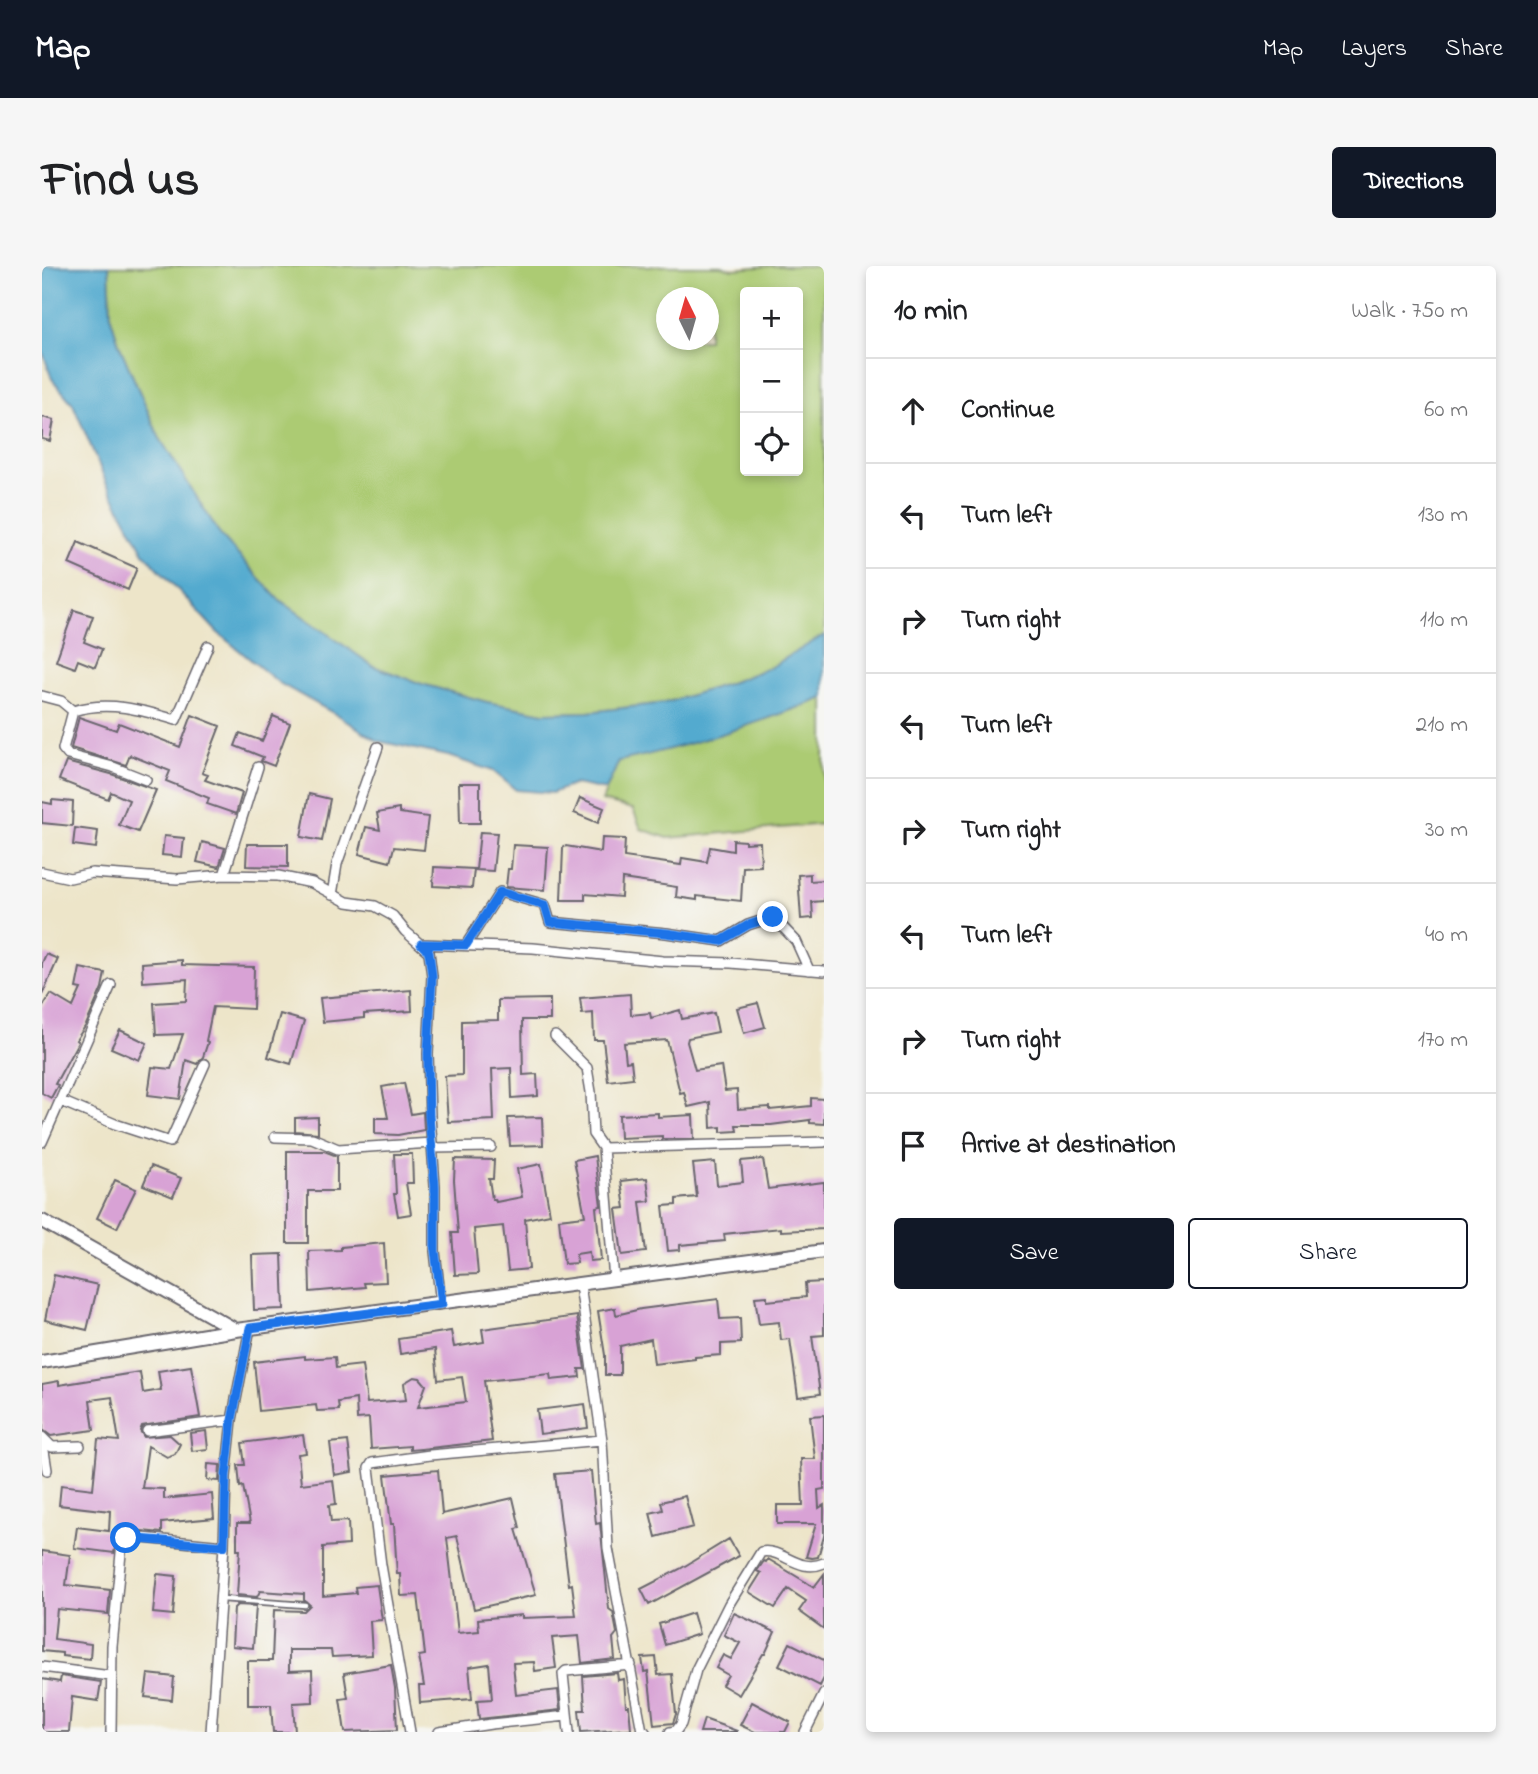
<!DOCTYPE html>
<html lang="en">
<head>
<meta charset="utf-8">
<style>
	body { margin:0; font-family:"Indie Flower",sans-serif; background:#f6f6f6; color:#202124 }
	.controls { position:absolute; right:21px; top:21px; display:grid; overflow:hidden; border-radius:7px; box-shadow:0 4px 10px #0003 }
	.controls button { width:63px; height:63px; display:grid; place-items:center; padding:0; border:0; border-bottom:2px solid #e0e0e0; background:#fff; color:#202124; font:35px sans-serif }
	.compass { position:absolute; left:614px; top:21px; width:63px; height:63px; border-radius:50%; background:#fff; box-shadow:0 4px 10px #0003; rotate:355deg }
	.stop { position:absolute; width:21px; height:21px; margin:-16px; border:5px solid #1a73e8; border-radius:50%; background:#fff }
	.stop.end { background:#1a73e8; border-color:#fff; box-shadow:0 2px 7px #0008 }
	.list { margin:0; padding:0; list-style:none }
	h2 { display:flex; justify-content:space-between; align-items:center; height:91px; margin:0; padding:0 28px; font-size:30px }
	h2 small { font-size:23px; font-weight:400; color:#757577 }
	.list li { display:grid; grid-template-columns:46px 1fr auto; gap:21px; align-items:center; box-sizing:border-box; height:105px; padding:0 28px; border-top:2px solid #e0e0e0 }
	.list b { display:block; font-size:26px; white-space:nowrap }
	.list em { font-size:23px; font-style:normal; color:#757577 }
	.actions { display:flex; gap:14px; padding:21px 28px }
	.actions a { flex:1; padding:16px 0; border:2px solid #111827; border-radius:7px; text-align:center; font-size:24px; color:#111827 }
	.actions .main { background:#111827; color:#fff }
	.icon { flex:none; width:38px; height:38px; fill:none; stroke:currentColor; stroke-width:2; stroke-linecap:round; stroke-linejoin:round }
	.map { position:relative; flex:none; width:782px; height:1466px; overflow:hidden; border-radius:7px }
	header { display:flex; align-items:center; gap:42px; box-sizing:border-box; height:98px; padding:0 35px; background:#111827; color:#fff }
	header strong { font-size:33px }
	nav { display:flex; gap:38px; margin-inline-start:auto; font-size:24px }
	.intro { display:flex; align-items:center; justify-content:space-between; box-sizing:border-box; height:168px; padding:0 42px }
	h1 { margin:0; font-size:49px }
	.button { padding:18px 32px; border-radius:7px; background:#111827; color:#fff; font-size:24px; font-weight:700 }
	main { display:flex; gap:42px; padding:0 42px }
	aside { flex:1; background:#fff; border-radius:7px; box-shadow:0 4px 10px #0003 }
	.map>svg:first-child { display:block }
	.green { fill:#accb73; stroke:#677657; stroke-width:2; fill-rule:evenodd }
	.water { fill:#52aacf; stroke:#3a6685; stroke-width:2 }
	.building { fill:#d8a2d5 }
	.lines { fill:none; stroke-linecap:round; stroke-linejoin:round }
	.lane-casing { stroke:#69666d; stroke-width:8 }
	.street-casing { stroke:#69666d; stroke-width:12 }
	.secondary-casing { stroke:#69666d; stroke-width:16 }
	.lane { stroke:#fff; stroke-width:4.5 }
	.street { stroke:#fff; stroke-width:9 }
	.secondary { stroke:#fff; stroke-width:12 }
	.route { stroke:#1a73e8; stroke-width:9 }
</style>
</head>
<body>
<header>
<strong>Map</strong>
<nav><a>Map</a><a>Layers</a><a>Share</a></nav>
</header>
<div class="intro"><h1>Find us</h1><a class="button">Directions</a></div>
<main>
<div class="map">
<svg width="782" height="1466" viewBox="0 0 782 1466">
	<rect width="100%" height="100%" fill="#f6f6f2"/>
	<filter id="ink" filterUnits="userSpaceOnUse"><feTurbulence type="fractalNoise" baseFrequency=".0143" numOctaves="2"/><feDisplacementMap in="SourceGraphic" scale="14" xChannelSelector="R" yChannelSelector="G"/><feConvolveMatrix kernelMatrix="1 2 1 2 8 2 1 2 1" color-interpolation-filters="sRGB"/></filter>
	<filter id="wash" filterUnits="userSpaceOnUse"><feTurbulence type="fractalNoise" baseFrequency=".00686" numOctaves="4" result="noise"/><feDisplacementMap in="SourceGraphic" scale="28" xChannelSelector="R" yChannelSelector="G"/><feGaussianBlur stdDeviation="1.57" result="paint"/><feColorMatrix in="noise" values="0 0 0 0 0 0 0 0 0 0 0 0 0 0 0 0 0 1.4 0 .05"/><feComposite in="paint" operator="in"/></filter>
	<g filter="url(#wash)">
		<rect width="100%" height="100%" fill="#ede5c9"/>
		<path class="green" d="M67 0H679L691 3 730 0H782V369L729 401 685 418 623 437 546 446 502 447 445 436 380 418 331 400 235 332 179 270 117 171 78 81 69 52ZM703 26H756V205H703ZM624 32H666V74H624Z
			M782 432V558L626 572 599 563 591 543 560 535 576 495C647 481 715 457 782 432Z"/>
		<path class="water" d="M2 0H67L69 52 78 81 117 171 179 270 235 332 331 400 380 418 445 436 502 447 546 446 623 437 685 418 729 401 782 369V432C715 457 647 481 577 495L564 524 533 518 510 527 474 524 451 505 406 490 336 475 295 449 237 417 175 366 102 287 65 218 31 138 10 113 0 84V18Z"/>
		<g id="blocks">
			<path class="building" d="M0 151 12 154 8 175 0 173Z
				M36 276 95 302 86 324 27 298Z
				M32 344 51 350 42 376 60 383 53 401 36 394 33 402 14 395Z
				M150 449 178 460 160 507 166 509 163 514 200 527 194 548 165 538 167 532 124 515 128 505 88 489 84 499 29 482 37 451 74 464 77 457 138 481Z
				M231 450 248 457 232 500 219 495 221 491 193 480 198 467 220 475Z
				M24 496 69 508 114 524 96 566 77 559 87 534 69 526 66 533 17 514Z
				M417 517H438V557H418Z
				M267 528 288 533 280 575 259 571Z
				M538 532 562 542 556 557 532 547Z
				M10 534 31 536 30 560 0 557V536L10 538Z
				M357 543V547L386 551 382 584 352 581 348 596 317 588 324 561 338 564 335 547Z
				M33 562 56 565 54 582 31 579Z
				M438 566 455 567 451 605 434 604Z
				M122 570 142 572 140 591 120 589Z
				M560 572 583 573 582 591 639 599 640 592 665 596 668 581 691 585V574L703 575V577L718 576 719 600 701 601 699 635 655 630V634L634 631 635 621 580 613 579 631 543 628V634H519L521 582 524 580 559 586Z
				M160 576 183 582 177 601 155 596Z
				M205 578H246V601L204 600Z
				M471 579 506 581 503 624 464 621 466 603H469Z
				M392 601 432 603 430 622 391 620Z
				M768 608V615L782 614V635L770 636 771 652 759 653 756 609Z
				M4 688 16 693 0 729V697Z
				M140 694V699L212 701 211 743 171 741 164 775 166 776 161 791 155 798 144 794 138 833 106 829 110 801 129 803 141 768 114 769 112 737 144 735 145 713 101 716 100 697Z
				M38 702 63 707 60 722 44 759 34 774 36 776 13 818 16 819 9 832 0 827V742L9 728 31 741 39 723 34 722Z
				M369 724 370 745 322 748V752L281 756 278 732Z
				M588 728 589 749 608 747 609 752 638 744 640 753 672 747 676 766 646 772 645 776 653 804 679 800 683 825 695 824 696 843 728 841V844L769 840V832L782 833V858L768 857V854L729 859H694L695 865 679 866V861L669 862 668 836 646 841 642 826 638 827 625 774 582 777 584 796 589 795 591 812 566 815 561 774H552L551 747 540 748 538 732Z
				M508 733V754H480L481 809 495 808 496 830 470 832 469 802 450 803 452 854 406 856 403 810 420 809V755L456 754V734Z
				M716 737 723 761 702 767 695 742Z
				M238 748 262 755 249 798 226 791Z
				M78 764 105 777 97 794 69 782Z
				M362 817 369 848 381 846 382 864 356 869 333 868V852H346L340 821Z
				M616 847V851L651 849 652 873H620V870L578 872 577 849Z
				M276 851V867L253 865V852Z
				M500 851 501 879 468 880 466 852Z
				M245 885H282L295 890V925H266V977H245Z
				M352 888H370L371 917H364L369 948 356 950 352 928H354Z
				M553 890 559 940 554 941 559 994 548 995 547 986 534 988 535 997 522 998 517 953 543 950 532 894Z
				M413 893 452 894 451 913H447L450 933H453L454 936 480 931 475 903 499 898 508 948 483 953 487 1003 466 1005 461 960 432 963 436 1008 413 1009 410 967H416L412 914Z
				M721 893 726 923 782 916V963L739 965V962L682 968 683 975 638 979V984L626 985 621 940 634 939V933L655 931 651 898 673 896 675 919 701 916 699 895Z
				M109 900 139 912 131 931 101 919Z
				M605 912 608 935 598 936 604 986 580 989 574 943 583 942 579 915Z
				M73 914 94 923 75 962 55 952Z
				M342 977 344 1016 322 1017 323 1021 268 1026 267 985 299 984V981Z
				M240 988 242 1043 212 1044 210 989Z
				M12 1009 56 1019 45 1064 3 1054Z
				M782 1016V1069L770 1070 778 1128 756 1131 748 1073 739 1074 737 1056 717 1058 713 1031 725 1030V1035L764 1031 763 1017Z
				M676 1033 678 1053 698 1052 699 1077 679 1078V1089L653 1091V1093L612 1098 609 1073 578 1080V1109H563V1089L556 1045 573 1042 574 1049 599 1043Z
				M535 1050 543 1103H537L538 1111 509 1114 508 1108 442 1115 450 1175 379 1183 368 1184V1180L329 1183 327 1152 315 1153 314 1133 296 1136 297 1144 275 1145 274 1139 217 1145 212 1096 263 1090V1093L293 1091 294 1102 320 1099 325 1137 364 1134 362 1117 372 1111 378 1112 384 1119 376 1141 424 1136 420 1111 396 1114 393 1083 358 1088 356 1073 409 1065 412 1081 442 1076 440 1063Z
				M149 1100 158 1151 100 1160 98 1165 102 1171 128 1169 138 1178 133 1188 125 1191 106 1180 100 1222 122 1223V1233L170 1228 172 1252 120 1257V1267L90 1264 76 1267 72 1287 32 1282 35 1261 67 1265 68 1245 17 1239 19 1219 51 1223 56 1173 77 1175 70 1131 48 1134 52 1164 9 1170 1 1164 0 1118 17 1115V1119L98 1106 101 1127 119 1124 116 1105Z
				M543 1138 546 1162 498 1168 495 1144Z
				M782 1149V1223L776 1224 777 1242 782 1239V1270L776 1291 770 1292 764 1291 774 1258H735V1239H761L759 1193H773L768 1150Z
				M164 1165 166 1183 150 1185 148 1167Z
				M261 1169 264 1187 256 1188 259 1218 291 1214 294 1238 287 1239 289 1256 306 1255 307 1279 281 1281V1330L314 1327 313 1321 335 1319 340 1354 328 1355 330 1389 290 1391 289 1384H247V1405L270 1404 271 1436 251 1437 253 1466H231L229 1439H206V1395H230L232 1344 262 1345 268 1339 262 1334V1328L218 1325 215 1331 195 1329 198 1283H195V1257H208L201 1220 198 1221 196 1199H203L200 1177Z
				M306 1175 310 1206 292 1209 288 1177Z
				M166 1198 178 1199 177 1215 165 1214Z
				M396 1204 400 1248 471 1232 478 1262 474 1263 494 1329 432 1343 415 1270 405 1272 416 1367 437 1365 436 1353 480 1349V1352L534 1350 530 1318 527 1319 513 1208 549 1205 554 1258 558 1257 567 1343 571 1346 575 1367 571 1372 573 1393 540 1397 537 1370 510 1372 514 1402 493 1405 492 1396 471 1397 474 1429 516 1424 518 1444 437 1453 435 1434 450 1433 447 1398 427 1401 430 1433 378 1437 377 1420H382L377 1390 383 1389 376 1329 359 1330 358 1308H355L352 1258H349L343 1209Z
				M643 1230 651 1261 614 1271 608 1247 621 1244 619 1236Z
				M687 1273 697 1290 607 1339 599 1323 638 1303Z
				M0 1285 28 1289 24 1319 68 1324 66 1348 15 1343 12 1373 49 1378 48 1393 20 1390V1387L0 1385Z
				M726 1293 772 1321 782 1308V1363L757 1345 764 1335 746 1323 733 1342 707 1326 719 1307 715 1305 722 1295 724 1296Z
				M115 1308 134 1310 131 1349 111 1347Z
				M195 1339 214 1340 211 1382 190 1380 192 1342Z
				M651 1347 657 1368 623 1379 617 1358Z
				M692 1347 733 1366 723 1388H721L697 1429 680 1419 686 1409 674 1402 681 1389 689 1393 698 1377 682 1369Z
				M748 1377 782 1394V1412L778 1420 737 1399Z
				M614 1391 616 1409 630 1408 634 1448 631 1457 612 1459 606 1405 602 1406 600 1392Z
				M349 1399 353 1422 355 1464 303 1466 298 1433 306 1432 302 1407Z
				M575 1407 576 1414 582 1413 584 1440H587L589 1463 539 1466 537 1444H543L541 1410Z
				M106 1408 132 1411 130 1434 103 1431Z
				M19 1410 59 1416 56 1435 30 1431 27 1466H0V1413L18 1416Z
				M710 1436 748 1456 743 1466H713L698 1459Z
				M662 1453 695 1465V1466H658Z"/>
		</g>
	</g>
	<g filter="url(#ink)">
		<use href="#blocks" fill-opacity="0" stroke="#69666d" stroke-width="2"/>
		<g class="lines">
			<g class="lane-casing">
				<path id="lane" d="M180 1333 263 1339"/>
			</g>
			<g class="street-casing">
				<path id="street" d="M0 430 19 435 31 445 21 483 26 489 71 501 104 514
					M31 445C66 434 100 444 134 454L166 380
					M0 606 28 612 50 607 135 613 182 609 236 610 270 617 305 636 333 640 351 650 363 665 387 686 390 710 386 788 388 850 393 920V985L399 1038
					M182 609 216 501
					M290 629 295 598 336 481
					M379 678 491 682 621 695 689 697 782 705
					M424 679 458 626 503 639 508 656 624 667 679 675 706 659 731 651 754 675 767 704
					M513 770 545 802 549 826 551 868 561 882 572 1014
					M19 835 73 858 128 876 163 798
					M233 871 270 872 296 883 390 877
					M0 876 69 719
					M390 882 449 881
					M561 882 782 876
					M538 1019 560 1174 566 1282 600 1465 603 1466
					M105 1165 190 1154
					M0 1171 10 1181 38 1180
					M0 1172 5 1204
					M0 1401 69 1410
					M69 1466 70 1380 80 1277 84 1272 90 1271 182 1280
					M169 1466 182 1280 184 1211 190 1154 208 1062
					M368 1466 339 1299 327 1202 330 1197 388 1189 560 1174
					M397 1466 449 1458 525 1450
					M527 1466 521 1408 524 1405 589 1399
					M628 1466 634 1465 639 1458 654 1404 687 1338 719 1286C741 1282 756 1308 782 1297
					M763 1466 782 1428"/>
			</g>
			<g class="secondary-casing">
				<path id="secondary" d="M0 955 194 1064
					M0 1096 194 1064 782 985"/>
			</g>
			<use href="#lane" class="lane"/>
			<use href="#street" class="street"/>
			<use href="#secondary" class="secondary"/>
		</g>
	</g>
	<g class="lines" filter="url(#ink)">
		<path class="route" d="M84 1272 182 1280 184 1210 190 1154 208 1062 400 1038 393 985V920L387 850 386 788 390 710 387 686 379 678 424 679 458 626 503 639 508 656 624 667 679 675 706 659 731 651"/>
	</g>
</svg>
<div class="controls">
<button>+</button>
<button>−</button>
<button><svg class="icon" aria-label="locate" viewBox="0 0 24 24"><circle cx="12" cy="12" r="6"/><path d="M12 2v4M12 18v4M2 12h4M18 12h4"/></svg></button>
</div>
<svg class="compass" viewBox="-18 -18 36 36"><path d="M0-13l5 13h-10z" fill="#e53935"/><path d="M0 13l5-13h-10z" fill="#757577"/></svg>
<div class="stop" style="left:84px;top:1272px"></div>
<div class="stop end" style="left:731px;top:651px"></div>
</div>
<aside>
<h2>10 min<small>Walk · 750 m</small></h2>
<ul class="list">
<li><svg class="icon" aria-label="ahead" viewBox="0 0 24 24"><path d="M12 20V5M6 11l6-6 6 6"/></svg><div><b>Continue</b></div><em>60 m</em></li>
<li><svg class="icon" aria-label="left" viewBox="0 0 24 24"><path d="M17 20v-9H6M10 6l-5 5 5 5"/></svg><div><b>Turn left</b></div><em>130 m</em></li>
<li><svg class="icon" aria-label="right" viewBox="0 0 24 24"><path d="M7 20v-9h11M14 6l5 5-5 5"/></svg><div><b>Turn right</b></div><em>110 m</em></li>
<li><svg class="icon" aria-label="left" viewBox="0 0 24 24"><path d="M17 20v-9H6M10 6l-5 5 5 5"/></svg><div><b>Turn left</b></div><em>210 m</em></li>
<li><svg class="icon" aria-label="right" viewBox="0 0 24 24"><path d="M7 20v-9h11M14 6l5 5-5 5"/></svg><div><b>Turn right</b></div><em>30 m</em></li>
<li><svg class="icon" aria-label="left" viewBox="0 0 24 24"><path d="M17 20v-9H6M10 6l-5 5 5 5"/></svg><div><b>Turn left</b></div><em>40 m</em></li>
<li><svg class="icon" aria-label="right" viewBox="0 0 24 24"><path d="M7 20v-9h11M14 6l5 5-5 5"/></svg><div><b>Turn right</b></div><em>170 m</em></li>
<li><svg class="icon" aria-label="arrive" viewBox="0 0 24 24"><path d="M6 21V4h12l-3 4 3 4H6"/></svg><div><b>Arrive at destination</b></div></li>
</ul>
<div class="actions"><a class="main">Save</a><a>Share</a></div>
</aside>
</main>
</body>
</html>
